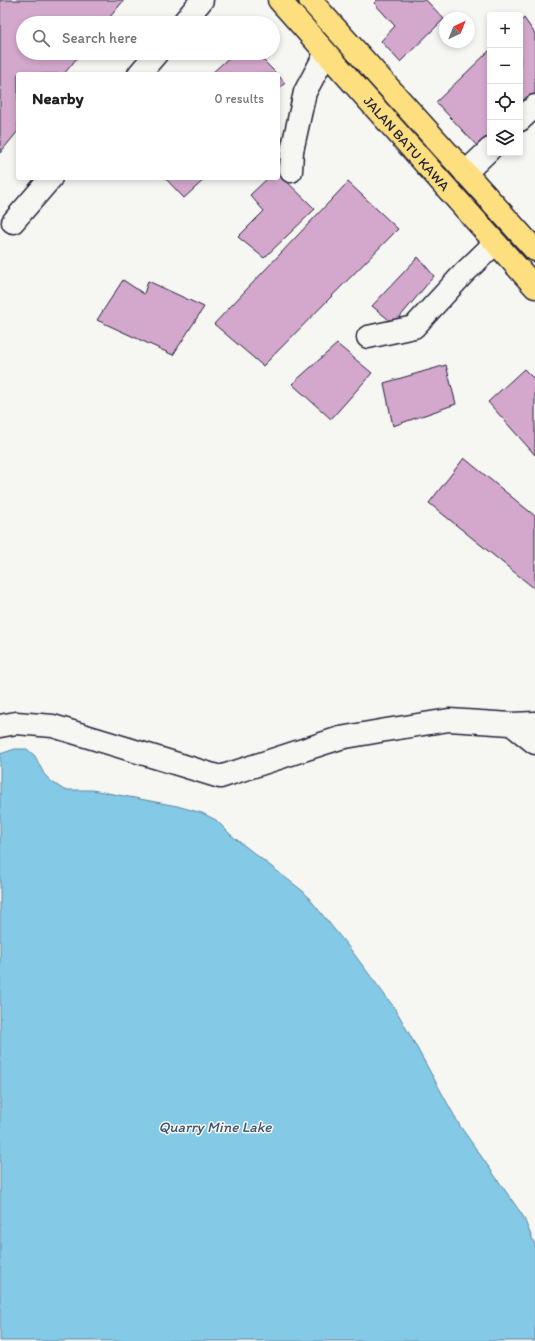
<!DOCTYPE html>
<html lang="en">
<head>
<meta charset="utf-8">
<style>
	body { margin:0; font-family:Itim,sans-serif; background:#f6f6f6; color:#202124 }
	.controls { position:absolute; right:12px; top:12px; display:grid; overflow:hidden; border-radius:4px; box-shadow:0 2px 6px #0003 }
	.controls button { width:36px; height:36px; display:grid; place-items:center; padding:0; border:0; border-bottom:1px solid #e0e0e0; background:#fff; color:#202124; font:20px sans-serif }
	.compass { position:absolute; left:439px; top:12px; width:36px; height:36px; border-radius:50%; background:#fff; box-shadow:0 2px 6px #0003; rotate:43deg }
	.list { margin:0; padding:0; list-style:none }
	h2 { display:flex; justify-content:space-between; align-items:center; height:52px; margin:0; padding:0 16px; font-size:17px }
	h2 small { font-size:13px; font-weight:400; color:#757577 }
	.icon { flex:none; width:22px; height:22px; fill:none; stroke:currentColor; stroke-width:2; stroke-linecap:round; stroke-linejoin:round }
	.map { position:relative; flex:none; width:535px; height:1341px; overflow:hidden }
	.search { position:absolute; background:#fff; box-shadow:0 2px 6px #0003; left:16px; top:16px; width:264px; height:44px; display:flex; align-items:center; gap:10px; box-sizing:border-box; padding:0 14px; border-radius:22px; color:#757577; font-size:15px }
	.panel { position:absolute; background:#fff; box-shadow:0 2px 6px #0003; left:16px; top:72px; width:264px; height:108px; border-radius:4px }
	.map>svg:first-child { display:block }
	.water { fill:#84c9e6; stroke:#5d86a2 }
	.building { fill:#d3a8cc; stroke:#22223b }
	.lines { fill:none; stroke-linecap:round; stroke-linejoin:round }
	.minor-casing { stroke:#22223b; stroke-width:25 }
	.highway-casing { stroke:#22223b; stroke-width:25 }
	.minor { stroke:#f6f6f2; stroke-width:22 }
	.highway { stroke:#fedf80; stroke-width:22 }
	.labels { text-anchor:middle; stroke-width:3; stroke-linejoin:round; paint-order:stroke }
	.street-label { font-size:14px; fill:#22223b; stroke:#f6f6f2 }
	.water-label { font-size:15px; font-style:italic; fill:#3f546e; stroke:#f6f6f2 }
</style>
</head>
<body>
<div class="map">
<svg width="535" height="1341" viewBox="0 0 535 1341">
	<rect width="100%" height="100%" fill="#f6f6f2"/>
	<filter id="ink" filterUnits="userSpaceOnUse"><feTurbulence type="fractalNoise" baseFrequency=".025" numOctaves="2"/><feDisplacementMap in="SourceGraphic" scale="8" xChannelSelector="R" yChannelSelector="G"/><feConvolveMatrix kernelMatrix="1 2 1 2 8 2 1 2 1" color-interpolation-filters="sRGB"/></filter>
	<g filter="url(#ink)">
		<path class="water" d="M15 749H27L35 756 44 774 52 782 64 790H92L177 806 202 813 216 820 232 836 304 892 351 950 396 1010 460 1126 523 1216 535 1245V1341H0V754Z"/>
		<path class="building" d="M0 0H124L105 23H23V53H81L64 74H18V131L0 153Z
			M377 0H426L444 19 400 62 381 41 395 26 374 3Z
			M524 18 535 34V95L520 110V22Z
			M490 50V138L479 148 436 102Z
			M234 53H256L277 74H211Z
			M278 75 285 83 278 89Z
			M278 173 315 209 264 258 238 237 264 211 250 195 268 178H278Z
			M165 178H206L184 198Z
			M348 182 398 229 263 366 214 324Z
			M418 257 434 276 394 324 372 306Z
			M123 280 144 294 148 281 204 307 173 355 97 320Z
			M337 344 372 373 331 419 292 384Z
			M446 365 456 404 393 426 384 383Z
			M524 369 535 380V455L488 402Z
			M464 458 535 516V589L429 503Z"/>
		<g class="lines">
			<g class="minor-casing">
				<path id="minor" d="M183 23 202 0
					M139 74 157 53
					M520 120 535 106
					M291 171 292 151 305 92 326 53
					M465 173 490 149
					M13 222 51 178
					M368 337 414 327 464 273 495 243
					M535 723 511 724 535 743
					M0 726 16 723 53 726 220 777 340 738 386 730 449 720 511 724"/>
			</g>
			<g class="highway-casing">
				<g id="highway">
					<path id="s1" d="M279 0 535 287"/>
					<path d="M310 0 535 250"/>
				</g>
			</g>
			<use href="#minor" class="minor"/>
			<use href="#highway" class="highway"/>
		</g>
	</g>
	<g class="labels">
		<g class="street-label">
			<text dy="5" stroke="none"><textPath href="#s1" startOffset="192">JALAN BATU KAWA</textPath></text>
		</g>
		<g class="water-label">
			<text x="215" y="1132">Quarry Mine Lake</text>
		</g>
	</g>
</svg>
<div class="controls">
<button>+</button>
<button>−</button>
<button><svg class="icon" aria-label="locate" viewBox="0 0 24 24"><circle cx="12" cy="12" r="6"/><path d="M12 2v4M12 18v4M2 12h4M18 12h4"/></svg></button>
<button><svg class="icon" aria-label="layers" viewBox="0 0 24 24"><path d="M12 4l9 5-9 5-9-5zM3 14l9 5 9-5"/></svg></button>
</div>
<svg class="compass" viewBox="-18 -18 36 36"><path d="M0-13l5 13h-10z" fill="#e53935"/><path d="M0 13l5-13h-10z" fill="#757577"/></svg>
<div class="search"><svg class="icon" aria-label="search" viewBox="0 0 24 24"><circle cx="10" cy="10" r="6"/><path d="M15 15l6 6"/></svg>Search here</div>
<section class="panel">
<h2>Nearby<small>0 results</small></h2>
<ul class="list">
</ul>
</section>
</div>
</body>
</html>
